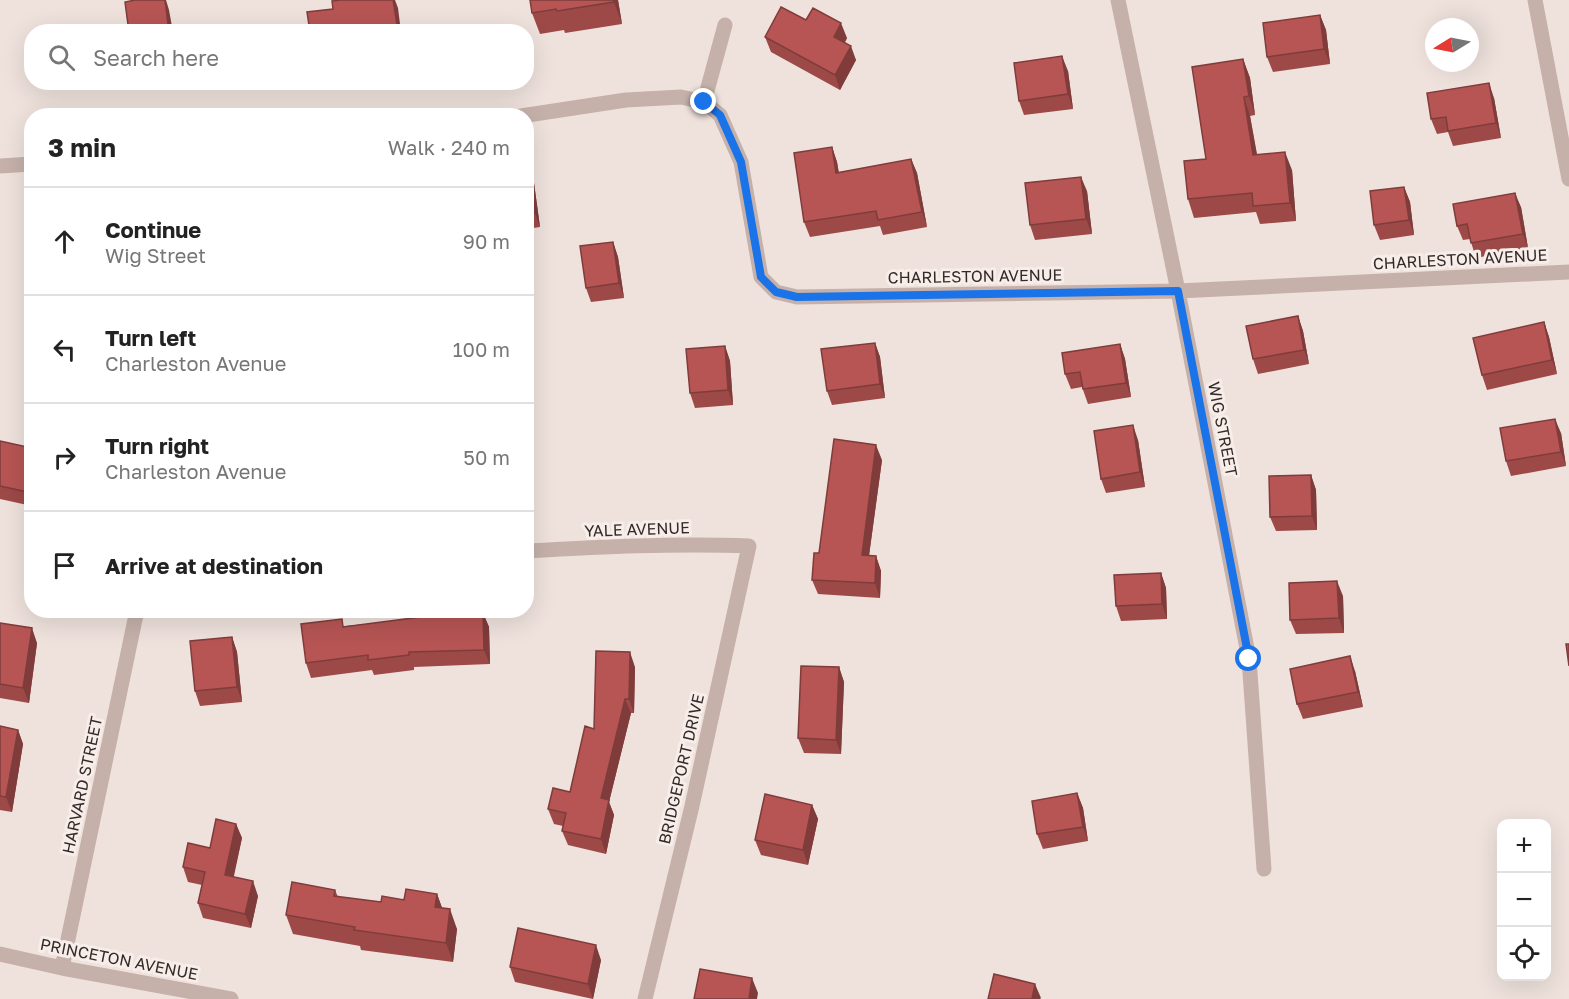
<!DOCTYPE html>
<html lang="en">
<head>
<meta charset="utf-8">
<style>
	body { margin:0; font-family:"Golos Text",sans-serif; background:#f6f6f6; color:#222 }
	.controls { position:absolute; right:18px; bottom:18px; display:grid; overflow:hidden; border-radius:12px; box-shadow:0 6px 24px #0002 }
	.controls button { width:54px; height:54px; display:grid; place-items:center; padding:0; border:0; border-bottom:2px solid #e0e0e0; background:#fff; color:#222; font:30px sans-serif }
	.compass { position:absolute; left:1425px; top:18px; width:54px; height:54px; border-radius:50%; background:#fff; box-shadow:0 6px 24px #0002; rotate:260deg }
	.stop { position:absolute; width:18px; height:18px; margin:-14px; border:4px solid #1a73e8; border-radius:50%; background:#fff }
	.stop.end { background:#1a73e8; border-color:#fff; box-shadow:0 2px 6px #0008 }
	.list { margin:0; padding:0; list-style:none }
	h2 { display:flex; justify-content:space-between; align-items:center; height:78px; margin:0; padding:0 24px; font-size:26px }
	h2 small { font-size:20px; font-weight:400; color:#767676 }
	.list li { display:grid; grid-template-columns:39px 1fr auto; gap:18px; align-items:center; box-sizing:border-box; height:108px; padding:0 24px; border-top:2px solid #e0e0e0 }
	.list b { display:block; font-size:22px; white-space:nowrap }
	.list p { margin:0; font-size:20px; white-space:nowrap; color:#767676 }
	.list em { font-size:20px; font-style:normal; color:#767676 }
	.icon { flex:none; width:33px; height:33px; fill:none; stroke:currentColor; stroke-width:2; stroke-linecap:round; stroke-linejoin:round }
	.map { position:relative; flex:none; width:1569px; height:999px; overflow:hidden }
	.search { position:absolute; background:#fff; box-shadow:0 6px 24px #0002; left:24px; top:24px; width:510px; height:66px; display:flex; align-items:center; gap:15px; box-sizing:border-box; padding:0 21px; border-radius:24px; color:#767676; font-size:22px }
	.panel { position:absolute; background:#fff; box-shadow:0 6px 24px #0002; left:24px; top:108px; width:510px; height:510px; border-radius:24px }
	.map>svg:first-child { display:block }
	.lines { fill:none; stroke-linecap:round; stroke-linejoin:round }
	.minor { stroke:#c5b1aa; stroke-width:15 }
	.wall { fill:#9d4948 }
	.shaded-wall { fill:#7f3c3b }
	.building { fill:#b65554; stroke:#7f3c3b; stroke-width:1.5 }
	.route { stroke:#1a73e8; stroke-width:8 }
	.labels { text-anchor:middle; stroke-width:6; stroke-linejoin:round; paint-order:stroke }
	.street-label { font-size:16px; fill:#342a29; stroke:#f7ede9 }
</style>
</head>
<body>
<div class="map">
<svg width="1569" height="999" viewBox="0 0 1569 999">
	<rect width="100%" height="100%" fill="#efe2dd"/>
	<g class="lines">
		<path class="minor" d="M1118 0 1178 291 1249 659 1264 869
			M1535 0 1569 179
			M704 102 725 25
			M521 116 626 100 681 97 704 102 720 115 741 162 761 277 776 292 797 297 1178 291 1569 272
			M0 166 32 164
			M526 551C600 547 675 543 749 546L692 806 645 999
			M0 954 62 968 231 999
			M62 968 137 610"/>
	</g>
	<path class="wall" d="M530 0H618L622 24 565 33 564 30 540 34 532 13Z
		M1320 15 1326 30 1330 64 1273 72 1267 57Z
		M806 20 847 38 845 42 856 60 840 90 771 52 765 37Z
		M1243 59 1250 78 1255 115 1250 116 1257 154 1292 170 1296 221 1260 224 1256 212 1194 218 1188 199 1206 159Z
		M1068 71 1073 109 1024 115 1019 101Z
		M1494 98 1501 138 1453 146 1448 132 1437 134 1431 119Z
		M832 147 837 162 839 173 911 159 917 173 927 227 883 235 880 226 810 237 804 222Z
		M526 169 534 183 540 227 526 229Z
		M1404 187 1410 202 1414 235 1380 240 1374 225Z
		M1087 191 1092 234 1035 240 1030 225Z
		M1521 207 1528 248 1476 258 1470 239 1463 240 1457 226Z
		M613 242 618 257 624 298 591 302 586 288Z
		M1298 316 1303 331 1309 364 1258 374 1253 359Z
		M1544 322 1549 337 1557 374 1487 390 1482 375Z
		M875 343 880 357 885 398 832 405 827 391Z
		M1120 344 1125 359 1131 397 1088 404 1082 387 1071 389 1065 374Z
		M725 346 730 361 733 405 695 408 690 393Z
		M1561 433 1566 466 1511 476 1506 461Z
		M1138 440 1145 487 1106 493 1101 479Z
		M0 441 32 448V506L0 499Z
		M882 460 869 556H876L881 571 880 598 818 594 812 580 819 553Z
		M1311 475 1316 490 1317 530 1276 531 1270 517Z
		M1161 573 1166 588 1167 619 1121 621 1116 606Z
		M1343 596 1344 633 1296 634 1290 620Z
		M483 613 489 627 490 664 414 667V670L374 675 372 670 311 678 306 663 345 626Z
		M0 623 37 643 29 703 0 698Z
		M232 637 237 652 242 702 200 706 195 691Z
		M635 667 634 713H631L609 802 614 815 606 854 568 845 562 831 563 826 554 824 548 809 570 792 594 729Z
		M839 667 844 682 841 754 804 753 798 738Z
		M1355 671 1363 707 1303 719 1297 704Z
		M0 726 18 730 23 744 12 812 0 810Z
		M1077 793 1083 808 1088 841 1043 849 1037 834Z
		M812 805 818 819 808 865 761 855 755 840Z
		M236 824 242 838 233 877 258 896 251 928 203 918 198 903 202 885 188 882 183 867 210 848Z
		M335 890 338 897 381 902 437 894 442 908 457 929 453 962 361 950 360 946 293 934 286 915Z
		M601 960 593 999 515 982 510 967Z"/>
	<path class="shaded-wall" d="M165 0H166L169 10 173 32H169Z
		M393 0H395L398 8 401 32 398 31Z
		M614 0H618L622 24 614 2Z
		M1320 15 1326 30 1330 64 1324 49Z
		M841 23 847 38 840 51 834 37Z
		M851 46 856 60 840 90 835 75Z
		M1062 56 1068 71 1073 109 1068 94Z
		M1243 59 1250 78 1255 115 1249 96Z
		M1489 83 1494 98 1501 138 1496 123Z
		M1244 97 1250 116 1260 173 1253 155Z
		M832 147 837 162 841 188 836 173Z
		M1285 152 1292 170 1296 221 1290 203Z
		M911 159 917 173 927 227 922 212Z
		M528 168 534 183 540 227 535 213Z
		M1081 177 1087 191 1092 234 1086 219Z
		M1404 187 1410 202 1414 235 1409 220Z
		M1515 193 1521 207 1528 248 1523 234Z
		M613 242 618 257 624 298 619 283Z
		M1298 316 1303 331 1309 364 1304 350Z
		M1544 322 1549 337 1557 374 1552 360Z
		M875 343 880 357 885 398 880 384Z
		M1120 344 1125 359 1131 397 1126 383Z
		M725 346 730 361 733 405 728 390Z
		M1555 419 1561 433 1566 466 1561 452Z
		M1133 425 1138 440 1145 487 1140 472Z
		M876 445 882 460 867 570 862 555Z
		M1311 475 1316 490 1317 530 1312 516Z
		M876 556 881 571 880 598 875 583Z
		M1161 573 1166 588 1167 619 1162 604Z
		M1337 581 1343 596 1344 633 1339 618Z
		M483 613 489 627 490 664 484 650Z
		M32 628 37 643 29 703 23 688Z
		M232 637 237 652 242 702 237 687Z
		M630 652 635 667 634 713 629 699Z
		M1350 656 1355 671 1363 707 1358 692Z
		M839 667 844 682 841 754 836 740Z
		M625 699 631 713 609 802 614 815 606 854 601 839V798Z
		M18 730 23 744 12 812 6 797Z
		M1077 793 1083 808 1088 841 1083 827Z
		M812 805 818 819 808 865 803 850Z
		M236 824 242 838 231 890 225 875Z
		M253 881 258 896 251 928 245 914Z
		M437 894 444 913 435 907Z
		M450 909 457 929 453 962 446 943Z
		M596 945 601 960 593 999 588 984Z
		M752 978 758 993 757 999H749Z
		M1035 984 1041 998 1040 999H1032Z"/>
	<path class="building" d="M135 0H165L169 32H129L125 2Z
		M341 0H393L398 31 310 32 307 12 333 9 332 1Z
		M530 0H614V2L557 11 556 9 532 13Z
		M781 7 806 20 813 8 841 23 834 37 851 46 835 75 765 37Z
		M1320 15 1324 49 1267 57 1263 23Z
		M1062 56 1068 94 1019 101 1014 63Z
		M1243 59 1249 96 1244 97 1253 155 1285 152 1290 203 1253 206 1252 193 1188 199 1184 161 1206 159 1192 67Z
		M1489 83 1496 123 1448 131 1446 117 1431 119 1427 93Z
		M832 147 836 173 911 159 922 212 878 220 876 211 804 222 794 153Z
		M528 168 535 213 526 214V169Z
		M1081 177 1086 219 1030 225 1025 183Z
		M1404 187 1409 220 1374 225 1370 191Z
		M1515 193 1523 234 1471 243 1467 224 1457 226 1453 204Z
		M613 242 619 283 586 288 580 246Z
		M1298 316 1304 350 1253 359 1246 326Z
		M1544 322 1552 360 1482 375 1473 338Z
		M875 343 880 384 827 391 821 349Z
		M1120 344 1126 383 1083 389 1080 372 1065 374 1062 353Z
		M725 346 728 390 690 393 686 349Z
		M1555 419 1561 452 1506 461 1500 428Z
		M1133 425 1140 472 1101 479 1094 431Z
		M834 439 876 445 862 555 876 556 875 583 812 580 814 553H819Z
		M0 441 32 448V493L0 486Z
		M1311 475 1312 516 1270 517 1269 476Z
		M1161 573 1162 604 1116 606 1114 575Z
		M1337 581 1339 618 1290 620 1289 583Z
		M483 613 484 650 409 652V655L368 660V655L306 663 301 624 342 619 343 627 436 615V614Z
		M0 623 32 628 23 688 0 684Z
		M232 637 237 687 195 691 190 641Z
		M1566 644H1569V666Z
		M596 651 630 652 629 699H625L601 798 609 800 601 839 562 831 566 813 548 809 553 788 570 792 585 726 594 729Z
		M1350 656 1358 692 1297 704 1290 669Z
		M801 666 839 667 836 740 798 738Z
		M0 726 18 730 6 797 0 796Z
		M1077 793 1083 827 1037 834 1032 801Z
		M765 794 812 805 803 850 755 840Z
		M216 819 236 824 225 875 253 881 245 914 198 903 205 872 183 867 188 843 210 848Z
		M292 882 335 890 334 896 381 902 382 896 404 900 406 889 437 894 435 907 450 909 446 943 354 930 355 927 286 915Z
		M518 928 596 945 588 984 510 967Z
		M700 969 752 978 749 999H694Z
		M994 974 1035 984 1032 999H988Z"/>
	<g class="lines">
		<path class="route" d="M704 102 720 115 741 162 761 277 776 292 797 297 1178 291 1249 659"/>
	</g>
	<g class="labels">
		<g class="street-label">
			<text transform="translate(1460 259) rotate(-3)" y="6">CHARLESTON AVENUE</text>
			<text transform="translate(975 276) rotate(-1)" y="6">CHARLESTON AVENUE</text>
			<text transform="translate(1223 429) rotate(79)" y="6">WIG STREET</text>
			<text transform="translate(637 529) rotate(-2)" y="6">YALE AVENUE</text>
			<text transform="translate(681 769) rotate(-77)" y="6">BRIDGEPORT DRIVE</text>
			<text transform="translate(82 785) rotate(-78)" y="6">HARVARD STREET</text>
			<text transform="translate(119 959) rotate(11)" y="6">PRINCETON AVENUE</text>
		</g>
	</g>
</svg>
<div class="controls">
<button>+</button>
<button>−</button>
<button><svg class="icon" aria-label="locate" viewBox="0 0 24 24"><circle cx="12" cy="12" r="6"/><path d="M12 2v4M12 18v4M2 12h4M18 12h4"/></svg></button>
</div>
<svg class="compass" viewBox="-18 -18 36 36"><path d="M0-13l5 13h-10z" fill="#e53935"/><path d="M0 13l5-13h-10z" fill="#767676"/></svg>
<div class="stop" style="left:1249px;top:659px"></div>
<div class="stop end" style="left:704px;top:102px"></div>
<div class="search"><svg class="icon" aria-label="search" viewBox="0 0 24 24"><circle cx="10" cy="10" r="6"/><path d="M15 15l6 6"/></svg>Search here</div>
<section class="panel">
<h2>3 min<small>Walk · 240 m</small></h2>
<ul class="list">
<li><svg class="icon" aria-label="ahead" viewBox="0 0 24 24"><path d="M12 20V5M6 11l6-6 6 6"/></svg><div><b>Continue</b><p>Wig Street</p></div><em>90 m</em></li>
<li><svg class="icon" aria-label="left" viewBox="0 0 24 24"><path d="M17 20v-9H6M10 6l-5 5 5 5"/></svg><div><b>Turn left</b><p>Charleston Avenue</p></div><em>100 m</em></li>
<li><svg class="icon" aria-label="right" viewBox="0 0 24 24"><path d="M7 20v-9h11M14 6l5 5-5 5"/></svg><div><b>Turn right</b><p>Charleston Avenue</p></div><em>50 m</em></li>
<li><svg class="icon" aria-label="arrive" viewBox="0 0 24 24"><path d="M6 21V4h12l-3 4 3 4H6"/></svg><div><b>Arrive at destination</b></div></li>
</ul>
</section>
</div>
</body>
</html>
